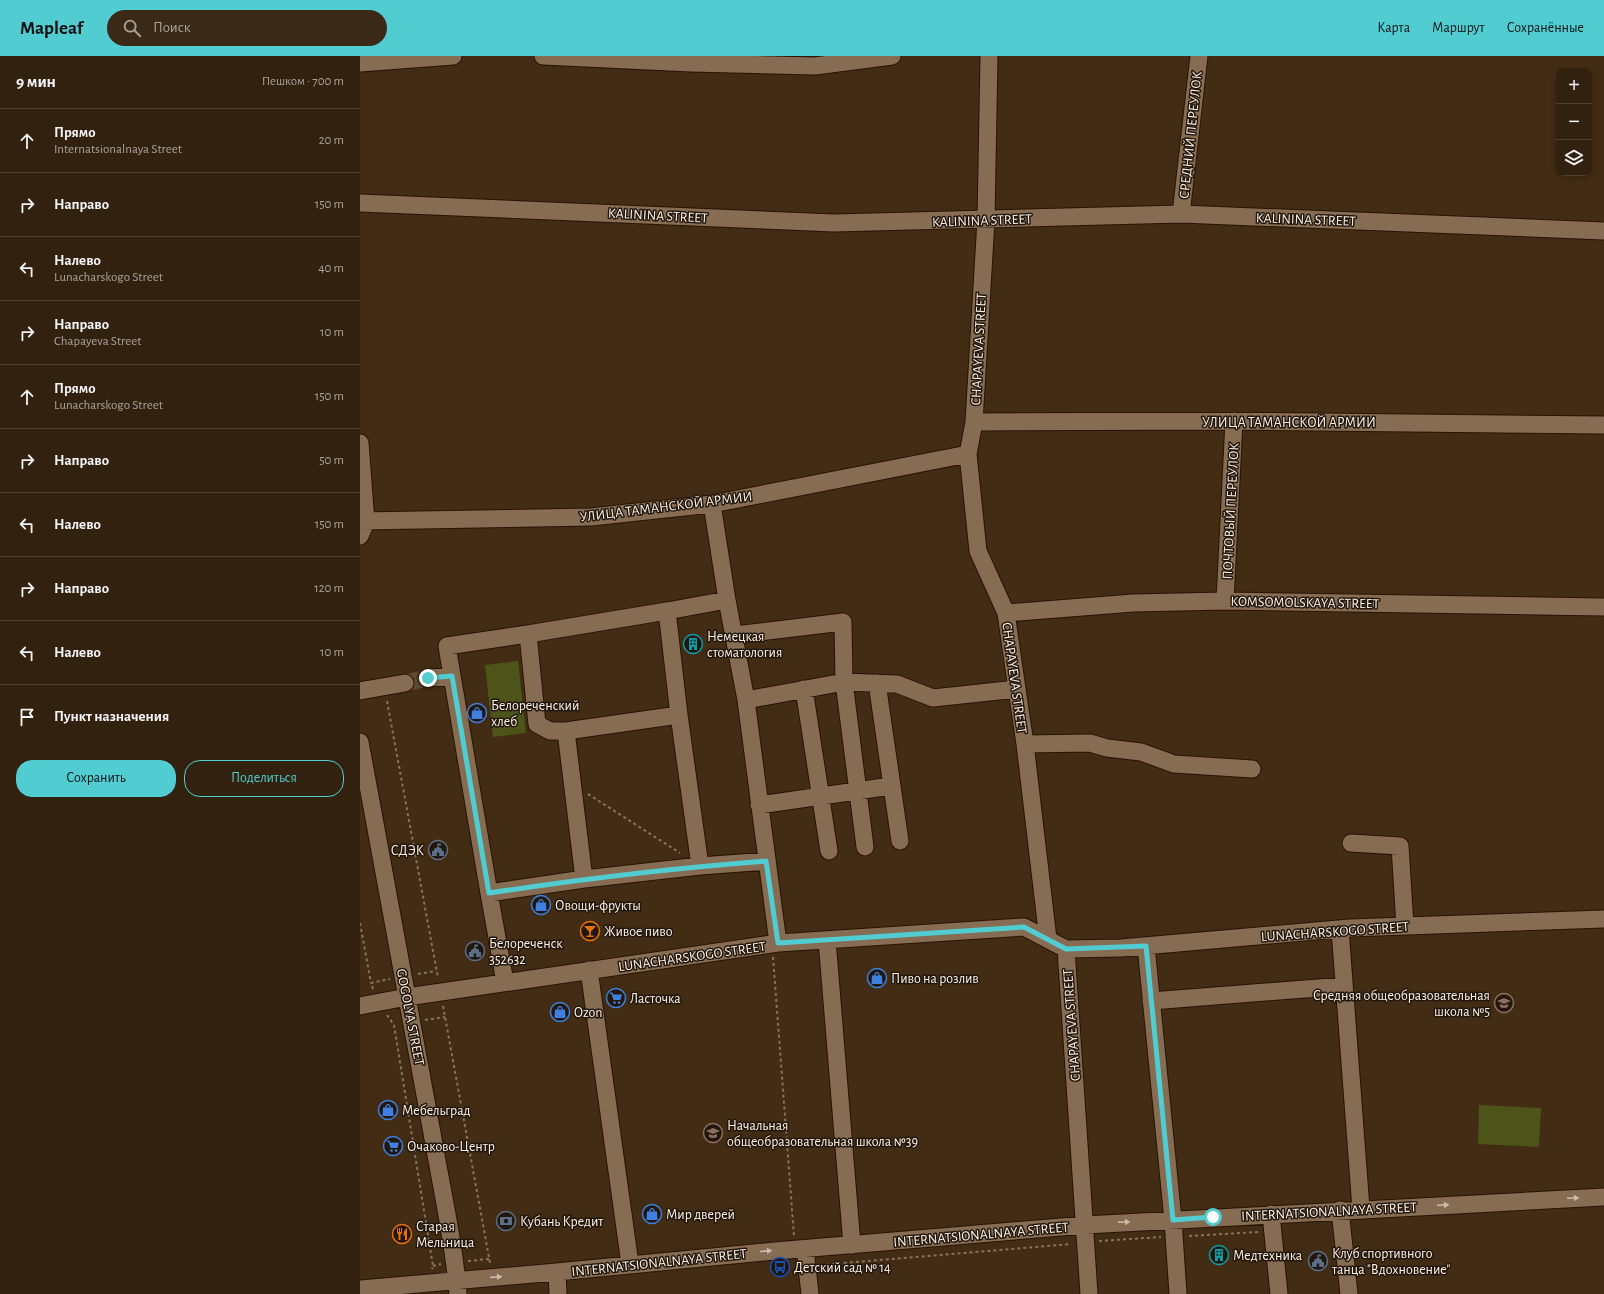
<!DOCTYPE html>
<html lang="ru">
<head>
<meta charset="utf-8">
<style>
	body { margin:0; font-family:"Alegreya Sans",sans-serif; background:#3a2917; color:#f1f3f6 }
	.controls { position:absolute; right:12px; top:12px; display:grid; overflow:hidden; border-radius:8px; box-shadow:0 2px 6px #0003 }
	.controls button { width:36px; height:36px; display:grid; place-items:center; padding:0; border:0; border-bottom:1px solid #4d3e2e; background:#32210e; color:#f1f3f6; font:20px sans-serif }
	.stop { position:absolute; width:12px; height:12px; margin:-9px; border:3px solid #51ccd1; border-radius:50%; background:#fff }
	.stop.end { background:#51ccd1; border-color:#fff; box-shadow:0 1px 4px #0008 }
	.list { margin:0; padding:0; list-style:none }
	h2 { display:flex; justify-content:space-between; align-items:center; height:52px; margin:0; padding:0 16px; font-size:17px }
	h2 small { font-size:13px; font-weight:400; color:#a8a39e }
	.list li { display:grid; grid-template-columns:26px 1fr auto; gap:12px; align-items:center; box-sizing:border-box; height:64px; padding:0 16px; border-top:1px solid #4d3e2e }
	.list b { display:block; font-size:15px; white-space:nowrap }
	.list p { margin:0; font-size:13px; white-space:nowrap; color:#a8a39e }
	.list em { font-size:13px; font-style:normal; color:#a8a39e }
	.actions { display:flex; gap:8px; padding:12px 16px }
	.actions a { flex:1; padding:9px 0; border:1px solid #51ccd1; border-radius:16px; text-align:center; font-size:14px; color:#51ccd1 }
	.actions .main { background:#51ccd1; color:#111 }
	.icon { flex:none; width:22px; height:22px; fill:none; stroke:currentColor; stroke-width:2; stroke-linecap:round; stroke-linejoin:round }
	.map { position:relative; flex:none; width:1244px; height:1238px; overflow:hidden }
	header { display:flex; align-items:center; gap:24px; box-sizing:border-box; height:56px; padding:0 20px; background:#51ccd1; color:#111 }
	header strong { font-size:19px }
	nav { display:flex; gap:22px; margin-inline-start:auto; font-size:14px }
	.search { width:280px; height:36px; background:#3a2917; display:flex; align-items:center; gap:10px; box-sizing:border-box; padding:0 14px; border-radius:22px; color:#a8a39e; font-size:15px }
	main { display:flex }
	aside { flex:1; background:#32210e }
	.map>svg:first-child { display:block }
	.green { fill:#4d541a }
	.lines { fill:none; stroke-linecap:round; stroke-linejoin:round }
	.minor-tunnel { stroke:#5e4a33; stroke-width:17; stroke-dasharray:17 8; stroke-linecap:butt }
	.minor-casing { stroke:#281400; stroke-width:19 }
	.path { stroke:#867360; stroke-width:2; stroke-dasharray:3 3; stroke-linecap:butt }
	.minor { stroke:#866c52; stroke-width:17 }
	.oneway { fill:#cdbcab }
	.route { stroke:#51ccd1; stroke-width:5 }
	.labels { text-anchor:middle; stroke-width:3; stroke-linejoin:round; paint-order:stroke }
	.street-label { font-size:14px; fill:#fdf1e6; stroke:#21170c }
	.poi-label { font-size:14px; fill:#fdf1e6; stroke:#21170c; text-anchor:start }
</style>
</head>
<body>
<header>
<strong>Mapleaf</strong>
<div class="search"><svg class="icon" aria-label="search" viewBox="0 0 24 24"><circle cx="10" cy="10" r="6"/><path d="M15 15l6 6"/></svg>Поиск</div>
<nav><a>Карта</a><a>Маршрут</a><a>Сохранённые</a></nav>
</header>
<main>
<aside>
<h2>9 мин<small>Пешком · 700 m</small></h2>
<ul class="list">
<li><svg class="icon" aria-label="ahead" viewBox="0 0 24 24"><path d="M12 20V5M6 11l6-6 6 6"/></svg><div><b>Прямо</b><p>Internatsionalnaya Street</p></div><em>20 m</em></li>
<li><svg class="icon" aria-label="right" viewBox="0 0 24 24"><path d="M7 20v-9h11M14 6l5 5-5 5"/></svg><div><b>Направо</b></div><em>150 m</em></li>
<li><svg class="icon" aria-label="left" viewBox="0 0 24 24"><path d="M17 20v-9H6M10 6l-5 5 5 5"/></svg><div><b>Налево</b><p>Lunacharskogo Street</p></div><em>40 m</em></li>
<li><svg class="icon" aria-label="right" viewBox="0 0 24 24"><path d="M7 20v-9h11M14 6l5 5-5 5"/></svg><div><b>Направо</b><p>Chapayeva Street</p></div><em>10 m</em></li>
<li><svg class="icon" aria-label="ahead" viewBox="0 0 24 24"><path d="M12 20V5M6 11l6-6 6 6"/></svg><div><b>Прямо</b><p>Lunacharskogo Street</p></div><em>150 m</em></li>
<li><svg class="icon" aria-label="right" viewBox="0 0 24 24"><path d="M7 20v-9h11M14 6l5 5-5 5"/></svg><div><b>Направо</b></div><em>50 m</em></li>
<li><svg class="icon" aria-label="left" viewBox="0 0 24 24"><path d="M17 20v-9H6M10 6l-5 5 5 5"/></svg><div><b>Налево</b></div><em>150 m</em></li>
<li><svg class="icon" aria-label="right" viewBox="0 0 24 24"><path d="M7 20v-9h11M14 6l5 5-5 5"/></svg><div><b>Направо</b></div><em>120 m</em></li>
<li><svg class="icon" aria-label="left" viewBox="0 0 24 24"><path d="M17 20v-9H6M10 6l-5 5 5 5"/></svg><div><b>Налево</b></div><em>10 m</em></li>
<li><svg class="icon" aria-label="arrive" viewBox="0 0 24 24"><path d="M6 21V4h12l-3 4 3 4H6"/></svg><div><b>Пункт назначения</b></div></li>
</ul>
<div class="actions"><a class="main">Сохранить</a><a>Поделиться</a></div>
</aside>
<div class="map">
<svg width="1244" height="1238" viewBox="0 0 1244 1238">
	<rect width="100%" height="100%" fill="#422c13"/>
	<path class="green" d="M158 605 166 677 133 681 125 609Z
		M1119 1049 1181 1052 1179 1091 1118 1088Z"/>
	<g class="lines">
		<path class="minor-tunnel" d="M45 627 67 622"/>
		<g class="minor-casing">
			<path id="minor" d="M183 0 331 7 455 10 532 0
				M629 0 626 164 614 366 608 398 618 495 646 557 665 688 688 883
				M0 7 93 0
				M0 147 474 167 821 158 1244 175
				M821 158 839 0
				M614 366 874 365 1244 369
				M0 387 6 466 0 480
				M352 448 367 544 386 644 418 887
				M0 465 231 461 352 448 608 398
				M865 545 874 365
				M307 555 367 544
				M646 557 773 547 865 545 1244 551
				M168 578 307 555 319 659
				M375 579 483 566 484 626 505 791
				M67 622 92 620
				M517 627 540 785
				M444 633 469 795
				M0 635 45 627
				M386 644 484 626 537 628 573 642 657 633
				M0 686C23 816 49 946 72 1077 81 1129 94 1186 98 1238
				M665 688 730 687 747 692 781 696 814 708 892 713
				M399 749 531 730
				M991 787 1040 790 1045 870
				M224 823 340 810
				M129 837 87 590 168 578 177 668 190 675H206
				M980 873 1001 1153
				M467 884 492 1189
				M786 890 813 1164 818 1238
				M706 893 761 892 990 872 1244 863
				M706 893 729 1238
				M229 914 270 1208
				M145 926 129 837 224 823 206 675 319 659 340 810 406 805
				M791 945 984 930
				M0 950 47 941 418 887 664 871 706 893
				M980 1154 989 1238
				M911 1158 919 1238
				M445 1193 450 1238
				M197 1216 198 1238
				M0 1233 197 1216 415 1195 725 1169 1244 1141"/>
		</g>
		<path class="path" d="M27 645 78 922
			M228 738 320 797
			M0 867 11 927
			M413 901 434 1180
			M58 918 76 915
			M13 933 11 927 30 923
			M83 950 130 1207
			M27 959 34 969 73 1210 72 1213
			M65 964 85 961
			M829 1180 898 1176
			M739 1185 801 1181
			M108 1205 129 1203
			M460 1209 711 1188
			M73 1210 81 1208"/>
		<use href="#minor" class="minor"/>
	</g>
	<defs><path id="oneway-solid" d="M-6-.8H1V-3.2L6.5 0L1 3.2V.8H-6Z"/></defs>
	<g class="oneway">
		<use href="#oneway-solid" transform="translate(1213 1142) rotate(-3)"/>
		<use href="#oneway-solid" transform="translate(1083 1149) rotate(-3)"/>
		<use href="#oneway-solid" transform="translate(764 1166) rotate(-3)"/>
		<use href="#oneway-solid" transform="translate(406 1195) rotate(-5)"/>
		<use href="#oneway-solid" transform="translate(136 1221) rotate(-4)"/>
	</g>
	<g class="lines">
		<path class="route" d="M68 622 92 620 129 837C221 823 313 812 406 805L418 887 664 871 706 893 786 890 813 1164 853 1161"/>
	</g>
	<defs>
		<g id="building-ring" transform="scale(1)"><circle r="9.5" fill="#21170c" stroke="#0f9aa8" stroke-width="1.5"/><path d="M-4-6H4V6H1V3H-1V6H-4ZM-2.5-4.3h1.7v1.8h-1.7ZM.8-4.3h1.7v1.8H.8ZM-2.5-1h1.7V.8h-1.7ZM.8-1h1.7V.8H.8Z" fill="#0f9aa8"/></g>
		<g id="shop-ring" transform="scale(1)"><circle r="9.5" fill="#21170c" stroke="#3f7fe0" stroke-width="1.5"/><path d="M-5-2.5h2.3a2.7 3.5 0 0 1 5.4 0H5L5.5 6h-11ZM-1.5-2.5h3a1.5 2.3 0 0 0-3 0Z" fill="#3f7fe0"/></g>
		<g id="civic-ring" transform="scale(1)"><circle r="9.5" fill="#21170c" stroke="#5c6f8a" stroke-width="1.5"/><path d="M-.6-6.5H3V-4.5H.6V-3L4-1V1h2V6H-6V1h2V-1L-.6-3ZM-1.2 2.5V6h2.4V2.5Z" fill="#5c6f8a"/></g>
		<g id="bar-ring" transform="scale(1)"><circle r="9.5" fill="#21170c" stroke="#e8710a" stroke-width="1.5"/><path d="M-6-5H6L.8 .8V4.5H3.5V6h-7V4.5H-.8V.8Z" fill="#e8710a"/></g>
		<g id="supermarket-ring" transform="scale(1)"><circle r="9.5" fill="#21170c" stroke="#3f7fe0" stroke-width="1.5"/><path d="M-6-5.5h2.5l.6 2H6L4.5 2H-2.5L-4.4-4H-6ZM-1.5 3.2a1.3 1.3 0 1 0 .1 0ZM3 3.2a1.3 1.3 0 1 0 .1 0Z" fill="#3f7fe0"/></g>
		<g id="school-ring" transform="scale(1)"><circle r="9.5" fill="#21170c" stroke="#8d6e63" stroke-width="1.5"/><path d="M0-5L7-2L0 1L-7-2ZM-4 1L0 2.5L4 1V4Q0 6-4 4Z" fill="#8d6e63"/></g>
		<g id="bank-ring" transform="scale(1)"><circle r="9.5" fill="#21170c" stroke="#5c6f8a" stroke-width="1.5"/><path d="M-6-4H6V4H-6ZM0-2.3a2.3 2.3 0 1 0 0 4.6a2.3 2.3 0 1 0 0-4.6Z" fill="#5c6f8a"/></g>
		<g id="restaurant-ring" transform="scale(1)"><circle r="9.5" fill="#21170c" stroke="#e8710a" stroke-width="1.5"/><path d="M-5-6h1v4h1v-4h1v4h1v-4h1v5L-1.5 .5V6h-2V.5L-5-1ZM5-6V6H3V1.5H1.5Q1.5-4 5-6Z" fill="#e8710a"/></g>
		<g id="bus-ring" transform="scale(1)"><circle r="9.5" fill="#21170c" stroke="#1a4fb4" stroke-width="1.5"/><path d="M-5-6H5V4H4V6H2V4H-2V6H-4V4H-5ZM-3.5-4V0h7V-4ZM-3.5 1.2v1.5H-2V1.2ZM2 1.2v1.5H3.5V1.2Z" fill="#1a4fb4"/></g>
	</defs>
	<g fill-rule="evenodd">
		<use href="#building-ring" x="333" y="588"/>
		<use href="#shop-ring" x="117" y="657"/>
		<use href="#civic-ring" x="78" y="794"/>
		<use href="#shop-ring" x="181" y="849"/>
		<use href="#bar-ring" x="230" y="875"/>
		<use href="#civic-ring" x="115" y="895"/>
		<use href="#shop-ring" x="517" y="922"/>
		<use href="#supermarket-ring" x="256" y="942"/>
		<use href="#school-ring" x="1144" y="947"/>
		<use href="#shop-ring" x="200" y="956"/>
		<use href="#shop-ring" x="28" y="1054"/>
		<use href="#school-ring" x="353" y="1077"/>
		<use href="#supermarket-ring" x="33" y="1090"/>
		<use href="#shop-ring" x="292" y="1158"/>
		<use href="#bank-ring" x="146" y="1165"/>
		<use href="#restaurant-ring" x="42" y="1178"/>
		<use href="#building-ring" x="859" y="1199"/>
		<use href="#civic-ring" x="958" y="1205"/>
		<use href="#bus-ring" x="420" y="1211"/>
	</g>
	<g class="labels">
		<g class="street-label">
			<text transform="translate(830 79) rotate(-84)" y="5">СРЕДНИЙ ПЕРЕУЛОК</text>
			<text transform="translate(298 159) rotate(3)" y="5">KALININA STREET</text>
			<text transform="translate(946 163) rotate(2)" y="5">KALININA STREET</text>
			<text transform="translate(622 164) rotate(-2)" y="5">KALININA STREET</text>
			<text transform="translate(618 293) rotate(-87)" y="5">CHAPAYEVA STREET</text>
			<text x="929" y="371">УЛИЦА ТАМАНСКОЙ АРМИИ</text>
			<text transform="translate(306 450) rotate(-7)" y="5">УЛИЦА ТАМАНСКОЙ АРМИИ</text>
			<text transform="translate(870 455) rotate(-87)" y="5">ПОЧТОВЫЙ ПЕРЕУЛОК</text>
			<text transform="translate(945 546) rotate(1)" y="5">KOMSOMOLSKAYA STREET</text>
			<text transform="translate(655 622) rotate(82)" y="5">CHAPAYEVA STREET</text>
			<text transform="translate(975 875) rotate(-4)" y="5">LUNACHARSKOGO STREET</text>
			<text transform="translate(332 900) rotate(-8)" y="5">LUNACHARSKOGO STREET</text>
			<text transform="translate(51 961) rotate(79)" y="5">GOGOLYA STREET</text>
			<text transform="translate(711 969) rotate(-94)" y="5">CHAPAYEVA STREET</text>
			<text transform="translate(969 1155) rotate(-3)" y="5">INTERNATSIONALNAYA STREET</text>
			<text transform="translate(621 1178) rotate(-5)" y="5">INTERNATSIONALNAYA STREET</text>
			<text transform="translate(299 1206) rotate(-6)" y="5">INTERNATSIONALNAYA STREET</text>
		</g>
		<g class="poi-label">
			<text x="347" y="585">Немецкая<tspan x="347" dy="16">стоматология</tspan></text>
			<text x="131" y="654">Белореченский<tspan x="131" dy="16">хлеб</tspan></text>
			<text x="64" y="799" text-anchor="end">СДЭК</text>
			<text x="195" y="854">Овощи-фрукты</text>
			<text x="244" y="880">Живое пиво</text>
			<text x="129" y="892">Белореченск<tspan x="129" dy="16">352632</tspan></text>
			<text x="531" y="927">Пиво на розлив</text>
			<text x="1130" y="944" text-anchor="end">Средняя общеобразовательная<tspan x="1130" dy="16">школа №5</tspan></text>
			<text x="270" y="947">Ласточка</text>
			<text x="214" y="961">Ozon</text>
			<text x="42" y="1059">Мебельград</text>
			<text x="367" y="1074">Начальная<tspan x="367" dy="16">общеобразовательная школа №39</tspan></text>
			<text x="47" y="1095">Очаково-Центр</text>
			<text x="306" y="1163">Мир дверей</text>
			<text x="160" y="1170">Кубань Кредит</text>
			<text x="56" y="1175">Старая<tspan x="56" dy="16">Мельница</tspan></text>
			<text x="972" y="1202">Клуб спортивного<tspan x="972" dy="16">танца "Вдохновение"</tspan></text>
			<text x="873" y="1204">Медтехника</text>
			<text x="434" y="1216">Детский сад № 14</text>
		</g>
	</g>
</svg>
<div class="controls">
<button>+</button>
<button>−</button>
<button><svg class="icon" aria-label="layers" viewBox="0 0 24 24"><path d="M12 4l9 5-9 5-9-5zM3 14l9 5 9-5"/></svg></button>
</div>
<div class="stop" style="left:853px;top:1161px"></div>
<div class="stop end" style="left:68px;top:622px"></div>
</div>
</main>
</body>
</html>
